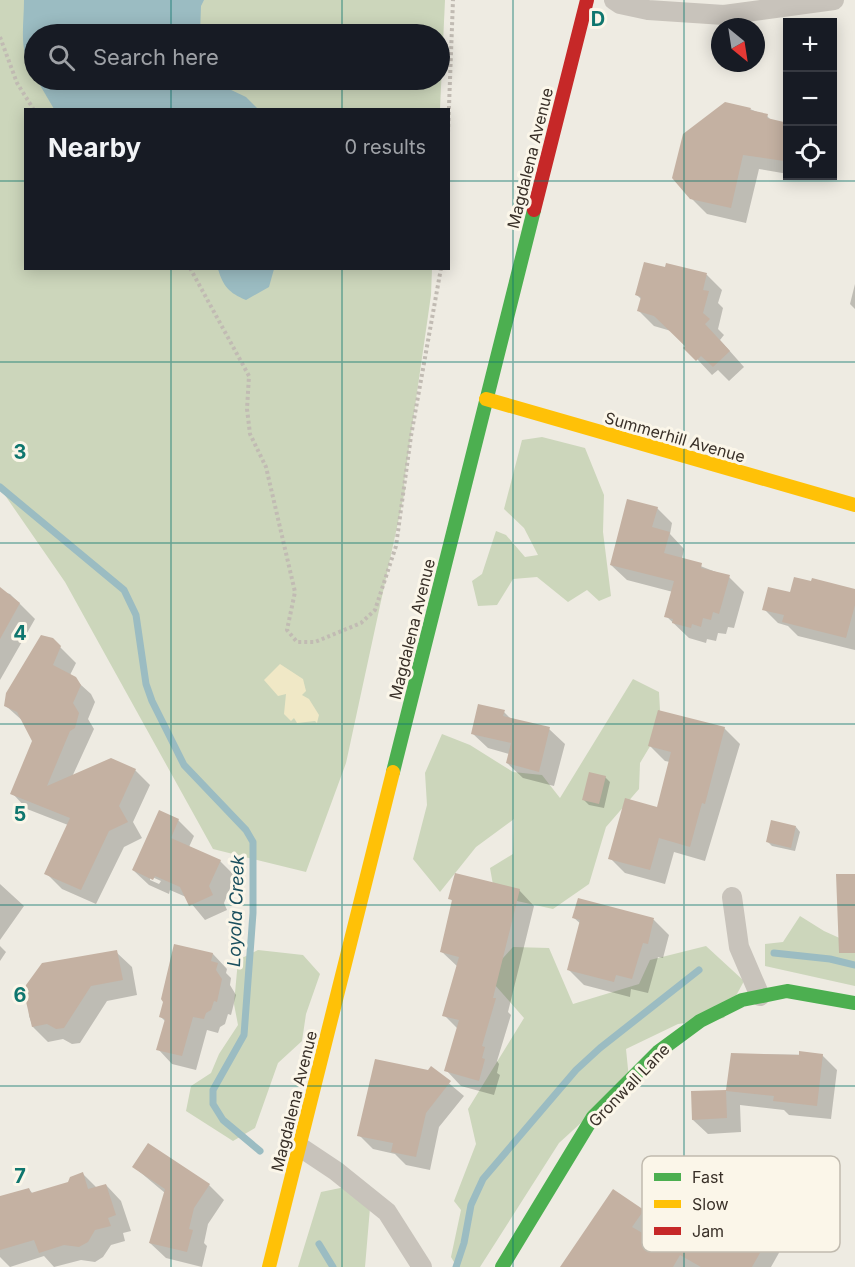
<!DOCTYPE html>
<html lang="en">
<head>
<meta charset="utf-8">
<style>
	body { margin:0; font-family:Inter,sans-serif; background:#20242c; color:#f1f3f6 }
	.controls { position:absolute; right:18px; top:18px; display:grid; overflow:hidden; border-radius:0px; box-shadow:0 3px 15px #0003 }
	.controls button { width:54px; height:54px; display:grid; place-items:center; padding:0; border:0; border-bottom:2px solid #363941; background:#171b24; color:#f1f3f6; font:30px sans-serif }
	.compass { position:absolute; left:711px; top:18px; width:54px; height:54px; border-radius:50%; background:#171b24; box-shadow:0 3px 15px #0003; rotate:150deg }
	.list { margin:0; padding:0; list-style:none }
	h2 { display:flex; justify-content:space-between; align-items:center; height:78px; margin:0; padding:0 24px; font-size:26px }
	h2 small { font-size:20px; font-weight:400; color:#9ea1a6 }
	.icon { flex:none; width:33px; height:33px; fill:none; stroke:currentColor; stroke-width:2; stroke-linecap:round; stroke-linejoin:round }
	.map { position:relative; flex:none; width:855px; height:1267px; overflow:hidden }
	.search { position:absolute; background:#171b24; box-shadow:0 3px 15px #0003; left:24px; top:24px; width:426px; height:66px; display:flex; align-items:center; gap:15px; box-sizing:border-box; padding:0 21px; border-radius:33px; color:#9ea1a6; font-size:22px }
	.panel { position:absolute; background:#171b24; box-shadow:0 3px 15px #0003; left:24px; top:108px; width:426px; height:162px; border-radius:0px }
	.map>svg:first-child { display:block }
	.green { fill:#ccd6bb; fill-rule:evenodd }
	.sand { fill:#f0e8c6 }
	.water { fill:#9bbcc2 }
	.shadow { fill:#0003; fill-rule:evenodd }
	.lines { fill:none; stroke-linecap:round; stroke-linejoin:round }
	.stream { stroke:#9bbcc2; stroke-width:7 }
	.building { fill:#c4b1a2 }
	.path { stroke:#c1bbb3; stroke-width:4; stroke-dasharray:3 3; stroke-linecap:butt }
	.street { stroke:#c8c3bb; stroke-width:20 }
	.fast { stroke:#4caf50; stroke-width:14 }
	.slow { stroke:#ffc107; stroke-width:14 }
	.jam { stroke:#c62828; stroke-width:14 }
	.grid { fill:none; stroke:#0f766e; stroke-width:1.5; stroke-opacity:0.55 }
	.labels { text-anchor:middle; stroke-width:6; stroke-linejoin:round; paint-order:stroke }
	.street-label { font-size:16px; fill:#393028; stroke:#fbf6e9 }
	.water-label { font-size:18px; font-style:italic; fill:#1a4f5e; stroke:#fbf6e9 }
	.key { fill:#fbf6e9; stroke:#c1bbaf; stroke-width:1.5 }
	.key-label { font-size:16px; fill:#393028 }
	.grid-label { font-size:20px; text-anchor:middle; font-weight:bold; fill:#0f766e; stroke:#fbf6e9; stroke-width:6; stroke-linejoin:round; paint-order:stroke }
</style>
</head>
<body>
<div class="map">
<svg width="855" height="1267" viewBox="0 0 855 1267">
	<rect width="100%" height="100%" fill="#eeebe2"/>
	<path class="green" d="M0 0H445L440 109 26 110V268L432 269 431 295 404 483 405 490 346 763 306 872 213 849 65 582 0 488ZM34 34H440V80H34Z
		M542 437 585 448 604 495 603 532 611 596 599 601 587 590 568 602 537 577 513 579 497 605 478 606 472 581 482 574 496 531 506 535 525 557 538 555 524 528 504 509 522 440Z
		M633 679 659 692 661 728 640 763 639 789 606 827 589 884 553 909 495 896 490 868 513 854 514 819 476 847 440 892 413 859 427 805 425 773 442 734 470 745 513 772 542 775 560 798Z
		M800 916 824 931 855 945V986L765 966V944L783 942Z
		M706 946 744 981 724 1018 678 1024 626 1049 629 1079 559 1143 480 1267H457L451 1257 461 1210 454 1201 476 1144 468 1109 524 1018 487 976 513 947 549 948 573 1004 639 984 650 960Z
		M258 950 303 955 320 974 306 1014 302 1041 278 1063 255 1128 233 1141 186 1111 191 1086 211 1073 219 1054 238 1025 234 1004 238 960Z
		M345 1187 370 1208 365 1267H298L321 1192Z"/>
	<path class="sand" d="M280 664 303 679 306 691 302 695 309 699 319 715 317 723 315 721 297 723 294 718 291 721 284 714 286 694 278 696 264 680Z"/>
	<path class="water" d="M24 0H204L201 6 200 34H34V75C18 50 24 28 24 0Z
		M37 80H210L246 97 258 109H54Z
		M218 269V268L274 269 269 287 246 300C229 293 223 286 218 269Z"/>
	<path class="shadow" d="M750 109 767 116 772 121 788 124V174L759 169 746 223 707 214 691 198Z
		M667 265 707 275 722 290 718 303 723 308 718 329 724 335 720 340 744 367 729 381 718 370 712 375 671 331 654 326 639 311 642 300 637 295 666 269Z
		M855 284V309L850 304Z
		M657 508 672 523 670 534 684 549 682 559 729 577 744 592 734 628 728 627 726 634 718 633 716 641 707 639 706 643 689 638 666 616 673 592 627 580 611 565Z
		M0 591 10 594 35 619 0 680Z
		M855 591V650L798 636 788 626 778 623 764 609 791 594Z
		M52 639 76 663 70 675 91 694 95 702 88 719 94 729 72 777 135 770 150 785 133 822 142 838 124 847 96 904 62 889 46 873 68 825 27 809 12 793 33 741 24 722 6 706Z
		M504 712 512 720 549 729 565 744 554 786 523 778 507 763 509 754 488 748 472 733Z
		M724 728 740 744 705 861 674 852 665 884 625 873 610 858 658 809 670 762 665 761 650 746Z
		M605 777 610 782 604 808 589 805 584 800Z
		M159 812 178 820 194 836 189 847 220 861 235 876 224 903 227 910 205 920 186 897 170 890 169 894 149 885 133 870ZM150 876 161 881 159 884 150 880Z
		M796 827 800 832 795 851 772 846 767 841Z
		M0 884 24 906 0 940Z
		M519 890 534 906 508 1012 511 1015 497 1061 499 1064 497 1073 500 1075 494 1095 461 1086 446 1070 458 1029 444 1015 458 967 442 952 453 902 450 898Z
		M574 918 654 920 669 935 663 958 658 957 648 993 631 989 630 997 584 985 569 970 581 924Z
		M0 946 6 952 0 961Z
		M175 946 213 954 227 969 226 973 231 978 230 985 236 995 231 1015 228 1014 225 1024 220 1027 218 1033 207 1030 196 1070 172 1064 158 1049 166 1022 161 1017Z
		M116 952 132 967 137 995 107 1001 80 1043 72 1044 63 1039 48 1042 33 1027 29 1016 27 986Z
		M732 1054 822 1055 837 1070 831 1119 789 1115 784 1110 740 1105 741 1132 708 1134 693 1120 692 1093 727 1091Z
		M432 1069 464 1096 439 1127 430 1170 406 1165 395 1154 373 1149 359 1135Z
		M134 1167 209 1185 224 1200 208 1224 204 1243 207 1246 202 1267 166 1258 150 1243 165 1193Z
		M82 1173 97 1188 106 1185 121 1201 131 1231 123 1233 125 1241 111 1245 103 1257 95 1262 81 1260 54 1267 44 1256 10 1267 0 1257V1198L29 1189 33 1194 69 1183Z
		M696 1195 768 1239 780 1251 771 1267H562L643 1211 655 1223 646 1237 665 1248Z"/>
	<g class="lines">
		<path class="stream" d="M0 487 124 590 136 615 146 684 152 701 184 765 246 830 253 842V913L244 1035 213 1090V1104L223 1120 260 1151
			M774 953 830 959 855 965
			M319 1244 333 1267
			M456 1267 464 1243 471 1205 483 1179 576 1070 600 1048 699 970"/>
	</g>
	<path class="building" d="M725 102 751 108 750 110 768 114 767 118 788 123V147L784 161 743 155 731 208 690 199 672 178 683 134Z
		M644 262 665 267 666 263 707 273 703 290 709 291 703 313 710 319 705 324 730 351 713 367 701 356 696 361 683 348 685 346 654 316 637 311 641 297 635 295Z
		M627 499 658 507 652 527 670 532 664 553 702 563 701 568 730 575 719 614 713 612 711 620 703 618 701 627 692 624 691 628 672 623 673 619 664 617 674 581 610 565Z
		M794 577 811 581 812 578 855 589V605L846 638 782 622 784 615 762 610 768 587 790 592Z
		M0 587 20 603 0 639Z
		M41 635 53 638 61 646 53 665 76 677 81 685 73 703 79 713 75 728 70 731 47 786 111 758 136 769 119 806 128 822 109 831 81 890 44 874 70 818 10 794 32 741 17 712 4 706 6 693Z
		M478 704 505 710 503 716 550 727 539 772 506 763 511 743 471 734Z
		M658 710 725 727 705 804 702 803 690 847 659 838 650 870 608 859 625 798 657 807 671 752 648 746Z
		M589 772 606 776 599 804 582 800Z
		M159 810 179 819 171 838 221 860 209 886 213 895 189 906 180 887 155 876 153 880 132 870Z
		M771 820 796 826 791 848 766 842Z
		M455 873 520 889 493 998H496L482 1046 485 1047 482 1058 485 1059 479 1081 444 1071 459 1020 442 1016 459 957 440 952 452 900 448 899Z
		M836 874H855V953H839Z
		M578 898 654 918 648 944 643 943 632 979 616 975 614 982 567 970 580 920 572 918Z
		M174 944 213 953 211 961 218 963 216 970 222 979 217 1002 214 1001 211 1010 206 1013 204 1019 193 1017 182 1056 156 1050 165 1019 159 1017 163 1002 161 999Z
		M117 950 123 980 91 986 64 1028 56 1029 47 1024 32 1027 24 993 26 985 42 963Z
		M799 1051 823 1054 817 1106 773 1101 774 1096 726 1091 727 1118 692 1120 691 1091 726 1090 731 1053 799 1055Z
		M375 1059 428 1070 431 1066 451 1081 426 1113 416 1157 391 1152 393 1143 357 1136Z
		M148 1143 210 1184 194 1208 189 1229 193 1230 187 1252 149 1243 165 1189 132 1167Z
		M83 1172 88 1189 106 1184 116 1215 108 1218 111 1226 95 1230 88 1242 79 1247 64 1245 39 1253 34 1240 0 1250V1196L29 1188 31 1193 68 1182 70 1177Z
		M613 1189 644 1210 632 1227 665 1246 696 1193 769 1237 752 1267H701L680 1255 673 1267H560Z"/>
	<g class="lines">
		<path class="path" d="M0 37 17 83 34 110
			M448 133 453 0
			M190 268 249 376 247 409 250 434 266 467 295 592 287 630 297 642H315L361 623 375 610 396 546 411 436 441 268"/>
		<path class="street" d="M614 0 620 4 648 10 724 15 834 0
			M732 897 739 947 760 996
			M300 1147 336 1171 387 1212 422 1267"/>
		<path class="fast" d="M393 772 534 210
			M502 1267 593 1117 658 1052 700 1021 742 1000 787 991 855 1003"/>
		<path class="slow" d="M486 399 855 505
			M269 1267 393 772"/>
		<path class="jam" d="M534 210 587 0"/>
	</g>
	<path class="grid" d="M171 0V34M342 0V34M513 0V1267M684 0V1267M171 80V110M342 80V110M0 181H26M448 181H855M171 268V1267M342 268V1267M0 362H855M0 543H855M0 724H855M0 905H855M0 1086H855"/>
	<g class="labels">
		<g class="street-label">
			<text transform="translate(530 158) rotate(-76)" y="6">Magdalena Avenue</text>
			<text transform="translate(675 437) rotate(16)" y="6">Summerhill Avenue</text>
			<text transform="translate(412 629) rotate(-76)" y="6">Magdalena Avenue</text>
			<text transform="translate(629 1085) rotate(-46)" y="6">Gronwall Lane</text>
			<text transform="translate(294 1101) rotate(-76)" y="6">Magdalena Avenue</text>
		</g>
		<g class="water-label">
			<text transform="translate(236 911) rotate(-88)" y="6">Loyola Creek</text>
		</g>
	</g>
	<rect x="642" y="1156" width="198" height="96" rx="9" class="key"/>
	<rect x="654" y="1173" width="27" height="8" fill="#4caf50"/>
	<rect x="654" y="1200" width="27" height="8" fill="#ffc107"/>
	<rect x="654" y="1227" width="27" height="8" fill="#c62828"/>
	<g class="key-label">
		<text x="692" y="1183">Fast</text>
		<text x="692" y="1210">Slow</text>
		<text x="692" y="1237">Jam</text>
	</g>
	<g class="grid-label">
		<text x="598" y="26">D</text>
		<text x="20" y="459">3</text>
		<text x="20" y="640">4</text>
		<text x="20" y="821">5</text>
		<text x="20" y="1002">6</text>
		<text x="20" y="1183">7</text>
	</g>
</svg>
<div class="controls">
<button>+</button>
<button>−</button>
<button><svg class="icon" aria-label="locate" viewBox="0 0 24 24"><circle cx="12" cy="12" r="6"/><path d="M12 2v4M12 18v4M2 12h4M18 12h4"/></svg></button>
</div>
<svg class="compass" viewBox="-18 -18 36 36"><path d="M0-13l5 13h-10z" fill="#e53935"/><path d="M0 13l5-13h-10z" fill="#9ea1a6"/></svg>
<div class="search"><svg class="icon" aria-label="search" viewBox="0 0 24 24"><circle cx="10" cy="10" r="6"/><path d="M15 15l6 6"/></svg>Search here</div>
<section class="panel">
<h2>Nearby<small>0 results</small></h2>
<ul class="list">
</ul>
</section>
</div>
</body>
</html>
